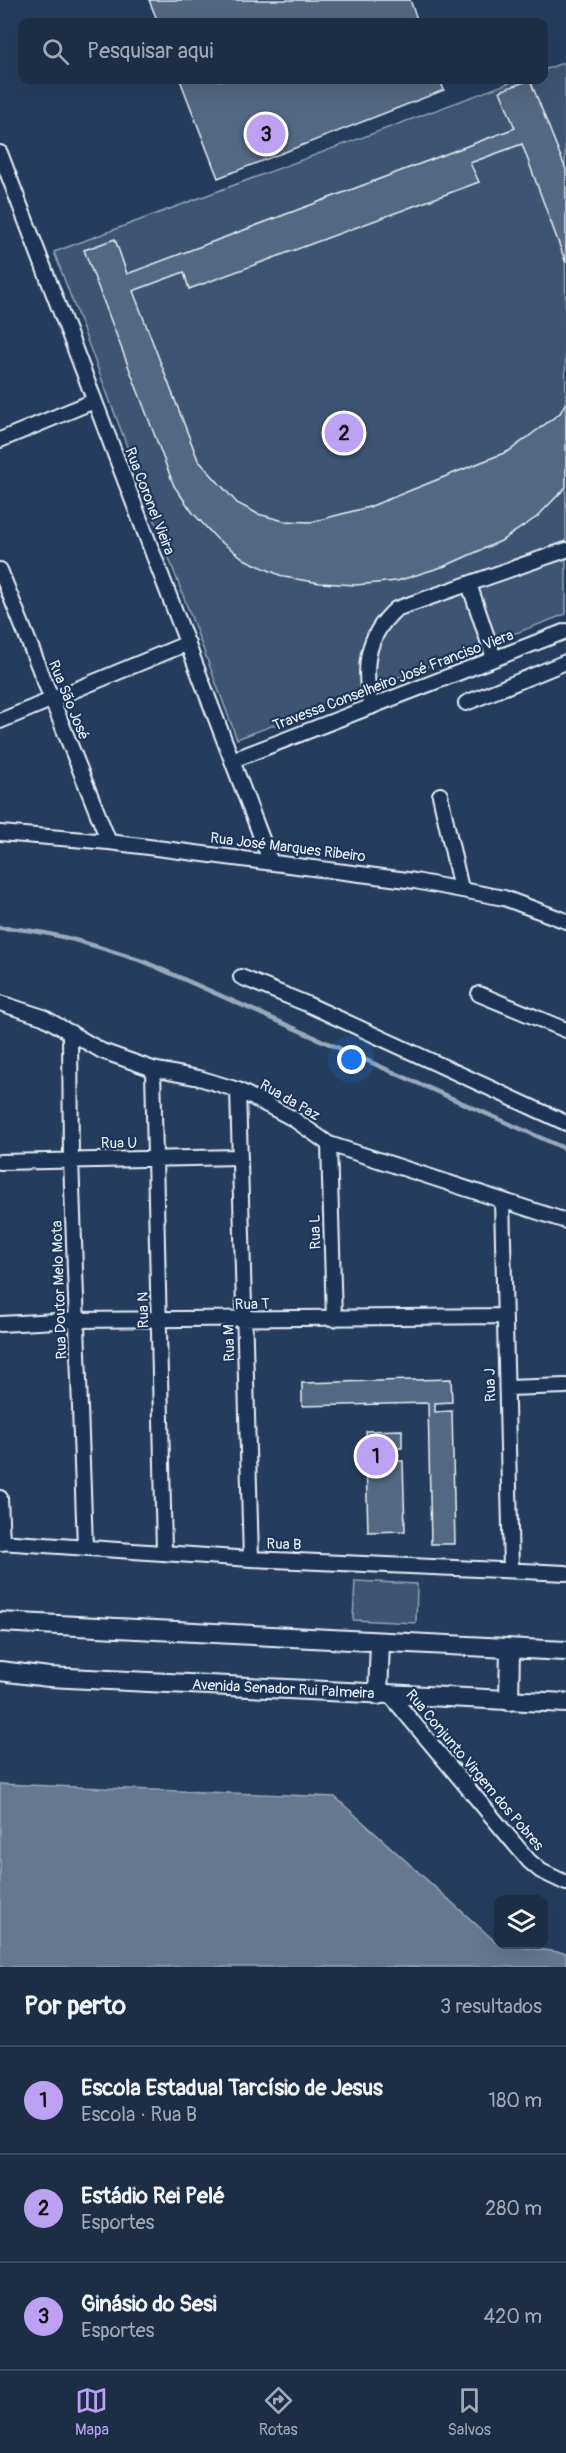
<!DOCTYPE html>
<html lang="pt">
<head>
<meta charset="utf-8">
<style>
	body { margin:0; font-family:Pangolin,sans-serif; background:#25364d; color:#f1f3f6 }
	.controls { position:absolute; right:18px; bottom:18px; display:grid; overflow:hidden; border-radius:12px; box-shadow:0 6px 24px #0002 }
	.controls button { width:54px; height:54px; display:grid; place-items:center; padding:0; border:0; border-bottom:2px solid #3a4a5f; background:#1c2e46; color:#f1f3f6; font:30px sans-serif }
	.you { position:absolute; left:352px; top:1060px; width:21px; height:21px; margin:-15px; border:4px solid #fff; border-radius:50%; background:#1a73e8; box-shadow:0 0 0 9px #1a73e833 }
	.badge { display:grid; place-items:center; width:39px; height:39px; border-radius:50%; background:#bca0f2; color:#111; font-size:20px; font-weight:700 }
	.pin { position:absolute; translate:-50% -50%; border:3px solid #fff; box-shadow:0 2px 6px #0006 }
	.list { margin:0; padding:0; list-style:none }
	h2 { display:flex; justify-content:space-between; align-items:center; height:78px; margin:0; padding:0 24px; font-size:26px }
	h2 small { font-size:20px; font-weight:400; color:#a0a8b3 }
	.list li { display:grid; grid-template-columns:39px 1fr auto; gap:18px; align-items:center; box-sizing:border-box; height:108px; padding:0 24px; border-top:2px solid #3a4a5f }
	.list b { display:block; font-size:22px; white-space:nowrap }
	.list p { margin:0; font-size:20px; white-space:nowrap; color:#a0a8b3 }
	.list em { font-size:20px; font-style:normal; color:#a0a8b3 }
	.icon { flex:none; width:33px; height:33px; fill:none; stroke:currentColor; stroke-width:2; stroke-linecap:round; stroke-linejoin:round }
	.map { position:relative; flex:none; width:566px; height:1967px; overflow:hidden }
	.search { position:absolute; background:#1c2e46; box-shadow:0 6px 24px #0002; left:18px; right:18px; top:18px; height:66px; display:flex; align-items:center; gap:15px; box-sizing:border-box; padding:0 21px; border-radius:12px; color:#a0a8b3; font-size:22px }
	.sheet { height:402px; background:#1c2e46 }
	nav { display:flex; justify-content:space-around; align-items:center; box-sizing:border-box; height:84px; border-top:2px solid #3a4a5f; background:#1c2e46; font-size:16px; color:#a0a8b3 }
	nav a { display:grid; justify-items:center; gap:3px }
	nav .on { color:#bca0f2 }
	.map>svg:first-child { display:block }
	.green { fill:#3e5472; stroke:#93a2b5; stroke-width:1.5 }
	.water { fill:#657890; stroke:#99a8ba; stroke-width:1.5 }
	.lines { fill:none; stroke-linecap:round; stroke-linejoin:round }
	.stream { stroke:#99a8ba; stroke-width:4.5 }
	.building { fill:#536782; stroke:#e8f1f8; stroke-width:1.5 }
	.minor-casing { stroke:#e8f1f8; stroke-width:18 }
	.major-casing { stroke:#e8f1f8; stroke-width:22 }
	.minor { stroke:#1d3557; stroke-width:14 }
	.major { stroke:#1d3557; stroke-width:18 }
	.labels { text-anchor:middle; stroke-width:4.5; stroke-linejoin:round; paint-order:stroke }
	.street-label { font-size:15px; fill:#e8f1f8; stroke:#1d3557 }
</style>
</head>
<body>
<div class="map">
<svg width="566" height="1967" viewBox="0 0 566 1967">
	<rect width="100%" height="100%" fill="#253d5d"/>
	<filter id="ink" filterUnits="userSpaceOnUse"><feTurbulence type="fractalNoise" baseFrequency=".0167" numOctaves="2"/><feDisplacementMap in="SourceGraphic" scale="12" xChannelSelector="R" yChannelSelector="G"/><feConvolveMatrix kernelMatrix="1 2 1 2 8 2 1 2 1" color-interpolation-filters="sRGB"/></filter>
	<g filter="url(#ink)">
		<path class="green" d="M565 62 566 614 237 739 54 252 517 80H544V70Z
			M355 1581 417 1584 416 1623 353 1620Z"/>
		<path class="water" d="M0 1784 335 1797 498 1944 566 1953V1967H0Z"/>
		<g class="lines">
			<path class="stream" d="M0 928C50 929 98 947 145 962L566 1149"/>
		</g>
		<path class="building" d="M149 0H410L418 22H158Z
			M180 80H440L444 90 218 178Z
			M530 80 566 170V263L522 144 470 163 479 182 189 289 184 272 133 291 198 460 237 503 258 514 284 521 311 522 369 507 509 451 560 413 566 402V487L537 517 501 541 445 566 397 581 356 585 320 583 284 577 246 560 217 539 193 513 174 486 84 250 115 239 127 274 515 128 500 91Z
			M451 1379 452 1402 435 1403V1412L452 1411 455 1544H431L428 1403 302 1406V1383Z
			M402 1430V1448H393V1461H403L405 1531 368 1532 366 1462H387V1449H367L366 1431Z"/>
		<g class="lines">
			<g class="minor-casing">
				<path id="minor" d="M0 153 270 860
					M0 440 94 401
					M0 570 109 842
					M469 584 494 658
					M466 703 566 662
					M371 707C363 668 365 637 396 609L566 550
					M0 721 188 643
					M233 760 566 631
					M440 795 461 889
					M0 833 109 842 415 881 504 898 566 921
					M241 977 307 1004 566 1123
					M479 994 566 1030
					M0 1003 43 1017 102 1051 153 1069 199 1078 238 1090 292 1118 329 1144 566 1221
					M70 1032 71 1159 85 1546
					M153 1069 164 1551
					M238 1090 251 1559
					M329 1144 334 1319
					M0 1162 239 1157
					M502 1200 511 1569
					M0 1324 76 1320 504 1316
					M507 1388 566 1386
					M0 1498 2 1543
					M0 1542 251 1559 566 1573
					M391 1696 529 1861 541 1871 566 1883"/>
			</g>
			<g class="major-casing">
				<g id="major">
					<path d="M0 1622 566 1651"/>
					<path id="s1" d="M0 1671 49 1677 566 1703"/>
					<path d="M378 1695 380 1642"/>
					<path d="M509 1701 510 1649"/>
				</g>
			</g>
			<use href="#minor" class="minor"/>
			<use href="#major" class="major"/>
		</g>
	</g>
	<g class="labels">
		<g class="street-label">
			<text transform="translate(150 501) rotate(69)" y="5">Rua Coronel Vieira</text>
			<text transform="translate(393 680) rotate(-21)" y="5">Travessa Conselheiro José Franciso Viera</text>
			<text transform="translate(69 700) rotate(68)" y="5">Rua São José</text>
			<text transform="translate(288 847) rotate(7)" y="5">Rua José Marques Ribeiro</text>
			<text transform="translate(290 1100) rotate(30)" y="5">Rua da Paz</text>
			<text x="119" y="1148">Rua U</text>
			<text transform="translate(315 1232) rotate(-92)" y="5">Rua L</text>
			<text transform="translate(59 1290) rotate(-92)" y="5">Rua Doutor Melo Mota</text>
			<text transform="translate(252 1304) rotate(-1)" y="5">Rua T</text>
			<text transform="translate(143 1310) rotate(-91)" y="5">Rua N</text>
			<text transform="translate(229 1343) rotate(-91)" y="5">Rua M</text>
			<text transform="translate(490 1385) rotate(-92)" y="5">Rua J</text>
			<text transform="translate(284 1544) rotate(2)" y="5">Rua B</text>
			<text dy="5" stroke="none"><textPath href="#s1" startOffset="284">Avenida Senador Rui Palmeira</textPath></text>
			<text transform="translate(475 1770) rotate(50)" y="5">Rua Conjunto Virgem dos Pobres</text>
		</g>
	</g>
</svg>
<div class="controls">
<button><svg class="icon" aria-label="layers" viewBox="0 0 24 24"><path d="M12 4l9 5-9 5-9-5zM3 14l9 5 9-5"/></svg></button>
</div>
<div class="you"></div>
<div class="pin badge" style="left:376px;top:1456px">1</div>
<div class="pin badge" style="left:344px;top:433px">2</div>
<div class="pin badge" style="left:266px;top:134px">3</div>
<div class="search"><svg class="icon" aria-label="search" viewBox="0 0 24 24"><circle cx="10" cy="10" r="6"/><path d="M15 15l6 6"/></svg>Pesquisar aqui</div>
</div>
<section class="sheet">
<h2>Por perto<small>3 resultados</small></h2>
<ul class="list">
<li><span class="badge">1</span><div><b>Escola Estadual Tarcísio de Jesus</b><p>Escola · Rua B</p></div><em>180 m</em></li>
<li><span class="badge">2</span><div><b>Estádio Rei Pelé</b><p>Esportes</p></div><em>280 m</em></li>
<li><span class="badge">3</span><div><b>Ginásio do Sesi</b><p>Esportes</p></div><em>420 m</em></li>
</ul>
</section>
<nav>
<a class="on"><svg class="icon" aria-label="map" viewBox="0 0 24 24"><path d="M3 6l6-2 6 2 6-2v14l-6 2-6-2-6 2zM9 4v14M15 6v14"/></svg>Mapa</a>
<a><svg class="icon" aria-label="directions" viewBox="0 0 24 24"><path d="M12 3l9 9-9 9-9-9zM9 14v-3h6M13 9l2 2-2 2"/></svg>Rotas</a>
<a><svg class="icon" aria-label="saved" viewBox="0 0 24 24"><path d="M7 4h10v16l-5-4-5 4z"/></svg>Salvos</a>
</nav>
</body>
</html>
